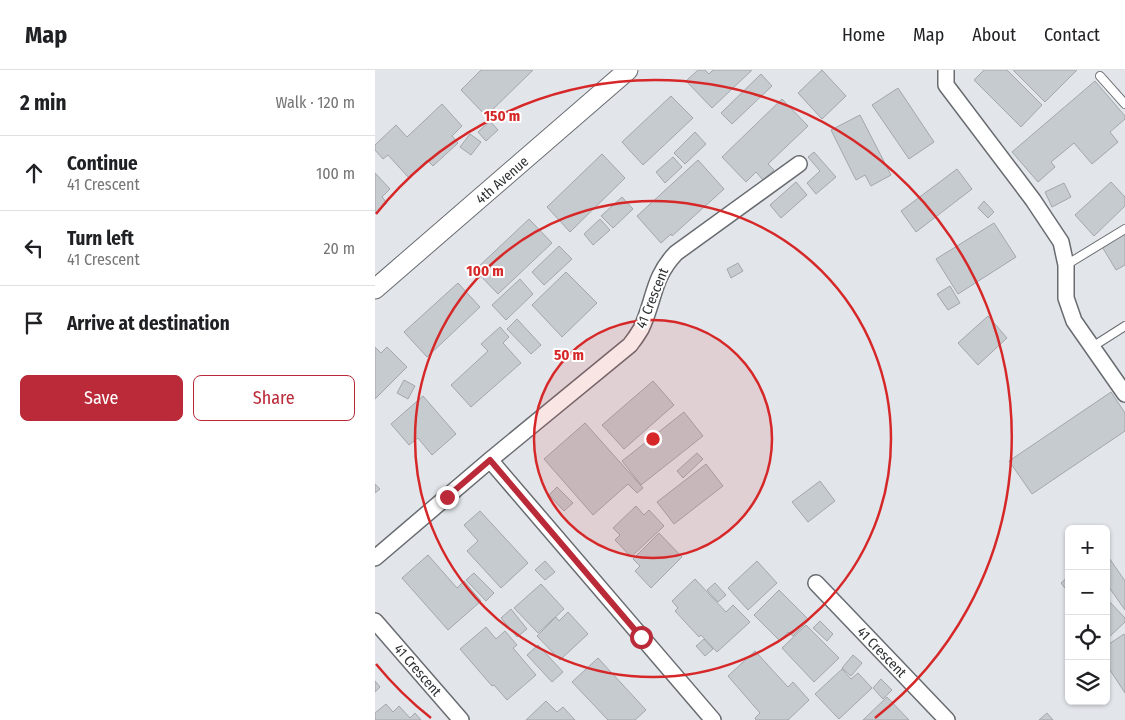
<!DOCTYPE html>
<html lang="en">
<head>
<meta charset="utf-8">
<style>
	body { margin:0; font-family:"Fira Sans Condensed",sans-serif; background:#f6f6f6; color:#202124 }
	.controls { position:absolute; right:15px; bottom:15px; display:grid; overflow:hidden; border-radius:8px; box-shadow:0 1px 4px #0004 }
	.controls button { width:45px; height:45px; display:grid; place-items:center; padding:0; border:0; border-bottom:1px solid #e0e0e0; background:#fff; color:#202124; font:25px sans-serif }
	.stop { position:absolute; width:15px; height:15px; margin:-11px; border:4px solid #ba2a38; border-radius:50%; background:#fff }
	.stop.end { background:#ba2a38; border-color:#fff; box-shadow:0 1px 5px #0008 }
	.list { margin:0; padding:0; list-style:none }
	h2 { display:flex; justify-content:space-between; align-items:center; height:65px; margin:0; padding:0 20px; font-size:21px }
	h2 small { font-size:16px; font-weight:400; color:#757577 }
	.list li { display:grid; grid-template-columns:32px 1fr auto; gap:15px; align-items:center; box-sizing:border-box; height:75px; padding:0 20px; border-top:1px solid #e0e0e0 }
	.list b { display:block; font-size:19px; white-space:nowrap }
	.list p { margin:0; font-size:16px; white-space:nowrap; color:#757577 }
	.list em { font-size:16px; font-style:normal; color:#757577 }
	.actions { display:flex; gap:10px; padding:15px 20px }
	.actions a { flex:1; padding:11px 0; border:1px solid #ba2a38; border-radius:8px; text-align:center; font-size:18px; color:#ba2a38 }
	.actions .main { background:#ba2a38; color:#fff }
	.icon { flex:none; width:28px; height:28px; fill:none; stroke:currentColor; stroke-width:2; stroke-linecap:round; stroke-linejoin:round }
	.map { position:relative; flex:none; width:750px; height:650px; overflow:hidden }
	header { display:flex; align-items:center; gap:30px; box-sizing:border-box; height:70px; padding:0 25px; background:#fff; border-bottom:1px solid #e0e0e0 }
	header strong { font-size:24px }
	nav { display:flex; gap:28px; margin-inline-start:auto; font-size:18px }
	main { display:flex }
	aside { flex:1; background:#fff }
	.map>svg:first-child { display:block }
	.building { fill:#c6cbcf; stroke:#a3a7ac }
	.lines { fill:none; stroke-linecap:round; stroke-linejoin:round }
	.service-casing { stroke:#686c70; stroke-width:10 }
	.minor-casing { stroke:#686c70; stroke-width:18 }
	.tertiary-casing { stroke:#686c70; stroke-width:21 }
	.service { stroke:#fff; stroke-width:8 }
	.minor { stroke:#fff; stroke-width:15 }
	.tertiary { stroke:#fff; stroke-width:19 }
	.route { stroke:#ba2a38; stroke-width:6 }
	.ring { fill:none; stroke:#d62828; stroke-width:2.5 }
	.labels { text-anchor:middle; stroke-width:4; stroke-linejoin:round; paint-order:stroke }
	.street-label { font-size:14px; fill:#2d2f31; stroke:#fff }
	.centre { fill:#d62828; stroke:#fff; stroke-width:2.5 }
	.ring-label { font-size:15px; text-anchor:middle; font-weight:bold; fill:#d62828; stroke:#fff; stroke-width:4; stroke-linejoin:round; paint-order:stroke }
</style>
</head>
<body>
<header>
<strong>Map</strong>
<nav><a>Home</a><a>Map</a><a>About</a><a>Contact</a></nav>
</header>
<main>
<aside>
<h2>2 min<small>Walk · 120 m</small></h2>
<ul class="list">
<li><svg class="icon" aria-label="ahead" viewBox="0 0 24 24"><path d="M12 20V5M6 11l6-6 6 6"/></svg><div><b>Continue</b><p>41 Crescent</p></div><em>100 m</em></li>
<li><svg class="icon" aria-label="left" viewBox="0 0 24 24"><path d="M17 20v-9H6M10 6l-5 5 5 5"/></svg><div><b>Turn left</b><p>41 Crescent</p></div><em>20 m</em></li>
<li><svg class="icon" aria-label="arrive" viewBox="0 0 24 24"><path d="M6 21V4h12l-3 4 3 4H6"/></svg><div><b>Arrive at destination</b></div></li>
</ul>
<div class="actions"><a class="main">Save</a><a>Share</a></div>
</aside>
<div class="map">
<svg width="750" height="650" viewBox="0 0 750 650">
	<rect width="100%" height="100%" fill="#e2e6eb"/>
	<path class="building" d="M106 0H158L111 46 86 20Z
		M323 0H330L334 4 338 0H377L337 38 311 11Z
		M447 0 471 26 447 49 423 23Z
		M609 0H632L667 35 646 57 599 10Z
		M638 0H702L670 32Z
		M386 4 397 16 357 54 346 43Z
		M720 11 750 46V49L735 62 743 72 717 94 699 73 676 92 680 97 663 112 637 82Z
		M523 18 559 72 534 89 497 35Z
		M296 26 318 48 268 95 247 72Z
		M407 29 433 56 393 94 399 100 388 110 381 102 371 112 347 87Z
		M67 34 87 56 77 66 83 73 58 96 52 90 34 108 13 85 8 89 0 80V75L21 55 32 67Z
		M485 45 516 105 496 116 490 105 481 110 456 60Z
		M115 51 123 60 111 71 103 62Z
		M320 62 331 74 310 94 299 83Z
		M95 64 106 72 96 85 85 77Z
		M439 82 461 107 441 124 432 113 445 101 433 87Z
		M227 84 250 108 195 162 172 137Z
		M298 87 307 97 290 113 281 102Z
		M323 90 349 119 297 166 296 164 286 173 262 146Z
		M582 99 597 119 541 162 526 141Z
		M0 103 15 119 7 127 12 133 0 143Z
		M421 112 432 125 406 148 395 135Z
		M736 112 750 127V136L719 166 700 145Z
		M689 113 696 127 677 137 670 122Z
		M247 127 258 139 238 158 226 146Z
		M609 131 619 142 613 148 603 138Z
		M154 149 177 173 123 224 100 200Z
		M225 149 235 160 218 175 209 164Z
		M619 153 641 187 583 224 561 189Z
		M750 162V195L741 200 726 175Z
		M184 176 197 189 169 215 157 202Z
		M363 193 368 201 356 208 352 199Z
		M191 202 222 233 187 267 157 235Z
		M145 209 158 224 131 250 117 235Z
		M83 213 105 237 52 287 29 262Z
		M575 216 585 233 573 240 562 224Z
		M613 246 632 268 603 295 583 273Z
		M142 249 166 275 156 284 132 259Z
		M125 257 134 267 128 273 146 293 96 337 76 315 113 281 106 274Z
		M0 277 6 283 12 277 32 297 0 329Z
		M29 310 40 316 33 329 22 323Z
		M278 311 299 335 249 379 227 355Z
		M736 322 750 343V361L657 424 634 391Z
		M48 326 81 364 57 385 43 368 34 375 16 354Z
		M309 342 328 366 266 415 247 391Z
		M210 353 268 418 262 423 253 414 218 445 169 389Z
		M322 383 328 389 308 408 302 401Z
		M331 394 348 416 299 454 282 432Z
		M445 411 460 431 433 452 417 432Z
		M0 414 5 419 0 423Z
		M182 417 198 433 189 441 174 425Z
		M261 436 269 445 274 440 289 456 256 487 240 470 245 465 238 458Z
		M105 441 153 493 126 518 92 481 103 471 89 455Z
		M284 463 307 487 276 518 260 501 265 496 258 489Z
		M53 485 82 518 89 511 106 531 73 560 27 508Z
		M732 485 750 511V540L731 513Z
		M170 491 180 502 170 510 160 500Z
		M382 491 402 513 373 540 353 518Z
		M99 503 119 523 111 531 91 510Z
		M694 506V523L686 513Z
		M320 509 351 542 358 535 375 552 342 582 326 565 324 567 300 541 303 538 297 531Z
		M340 513 351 525 343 532 332 520Z
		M166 514 189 539 163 563 139 538Z
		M404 520 434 550 418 566 413 562 405 571 379 545Z
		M731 528 750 548V552L732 569Z
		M136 539 152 559 142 567 126 548Z
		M193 542 213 564 185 590 162 566 181 547 184 551Z
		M445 551 458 564 452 571 438 558Z
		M431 555 464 588 439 612 407 578Z
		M111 557 121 569 130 561 142 575 138 578 161 605 132 630 119 615 117 616 85 579Z
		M749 564 750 566V623L731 594V576Z
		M329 569 338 579 330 586 321 576Z
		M163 575 188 602 177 612 152 585Z
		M380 581 413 617 418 612 434 630 413 650H381L380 648 385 643 353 606Z
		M478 585 487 593 476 606 467 598Z
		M223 588 271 640 260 650H233L197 612Z
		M467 599 476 609 483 603 497 618 464 649 440 624Z
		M506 609 517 620 508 629 498 618Z
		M0 611 5 617 0 622Z
		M512 627 534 650H488Z
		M171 631 182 642 188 637 200 650H151Z
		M11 634 18 642 24 636 35 648 40 643 46 650H0V643Z
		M672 643 678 650H664Z"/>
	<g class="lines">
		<g class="service-casing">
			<path id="service" d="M725 6 750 34
				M691 195 750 159
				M717 277 750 256"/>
		</g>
		<g class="minor-casing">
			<path id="minor" d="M571 0V15L658 130 686 172 691 195V228L699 251 750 324
				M115 390 338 650
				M0 488 115 390 255 275C259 270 263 264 266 259 280 230 277 208 301 183L424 94
				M441 513 572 650
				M0 551 86 650"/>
		</g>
		<g class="tertiary-casing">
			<path id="tertiary" d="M0 219 253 0"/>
		</g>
		<use href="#service" class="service"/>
		<use href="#minor" class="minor"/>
		<use href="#tertiary" class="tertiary"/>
	</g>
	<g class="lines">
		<path class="route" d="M72 427 115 390 266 567"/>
	</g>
	<circle cx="278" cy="369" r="119" fill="#d62828" fill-opacity=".12"/>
	<g class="ring">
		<circle cx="278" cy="369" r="119"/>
		<circle cx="278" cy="369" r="238"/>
		<path d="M56 648A357 357 0 0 1 1 594M1 144A357 357 0 1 1 500 648"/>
	</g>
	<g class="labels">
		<g class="street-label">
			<text transform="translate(127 110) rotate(-41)" y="5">4th Avenue</text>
			<text transform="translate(277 228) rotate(-68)" y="5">41 Crescent</text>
			<text transform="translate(507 582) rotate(46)" y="5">41 Crescent</text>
			<text transform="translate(43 600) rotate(49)" y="5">41 Crescent</text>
		</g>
	</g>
	<circle cx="278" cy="369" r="8" class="centre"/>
	<g class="ring-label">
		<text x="127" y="51">150 m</text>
		<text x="110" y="206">100 m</text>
		<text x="194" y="290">50 m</text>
	</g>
</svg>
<div class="controls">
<button>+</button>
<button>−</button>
<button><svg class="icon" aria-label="locate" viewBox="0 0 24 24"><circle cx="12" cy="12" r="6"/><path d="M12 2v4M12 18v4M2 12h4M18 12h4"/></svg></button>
<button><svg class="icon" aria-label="layers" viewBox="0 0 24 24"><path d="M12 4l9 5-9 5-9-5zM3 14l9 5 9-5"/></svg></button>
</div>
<div class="stop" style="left:266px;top:567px"></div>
<div class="stop end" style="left:72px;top:427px"></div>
</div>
</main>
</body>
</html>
